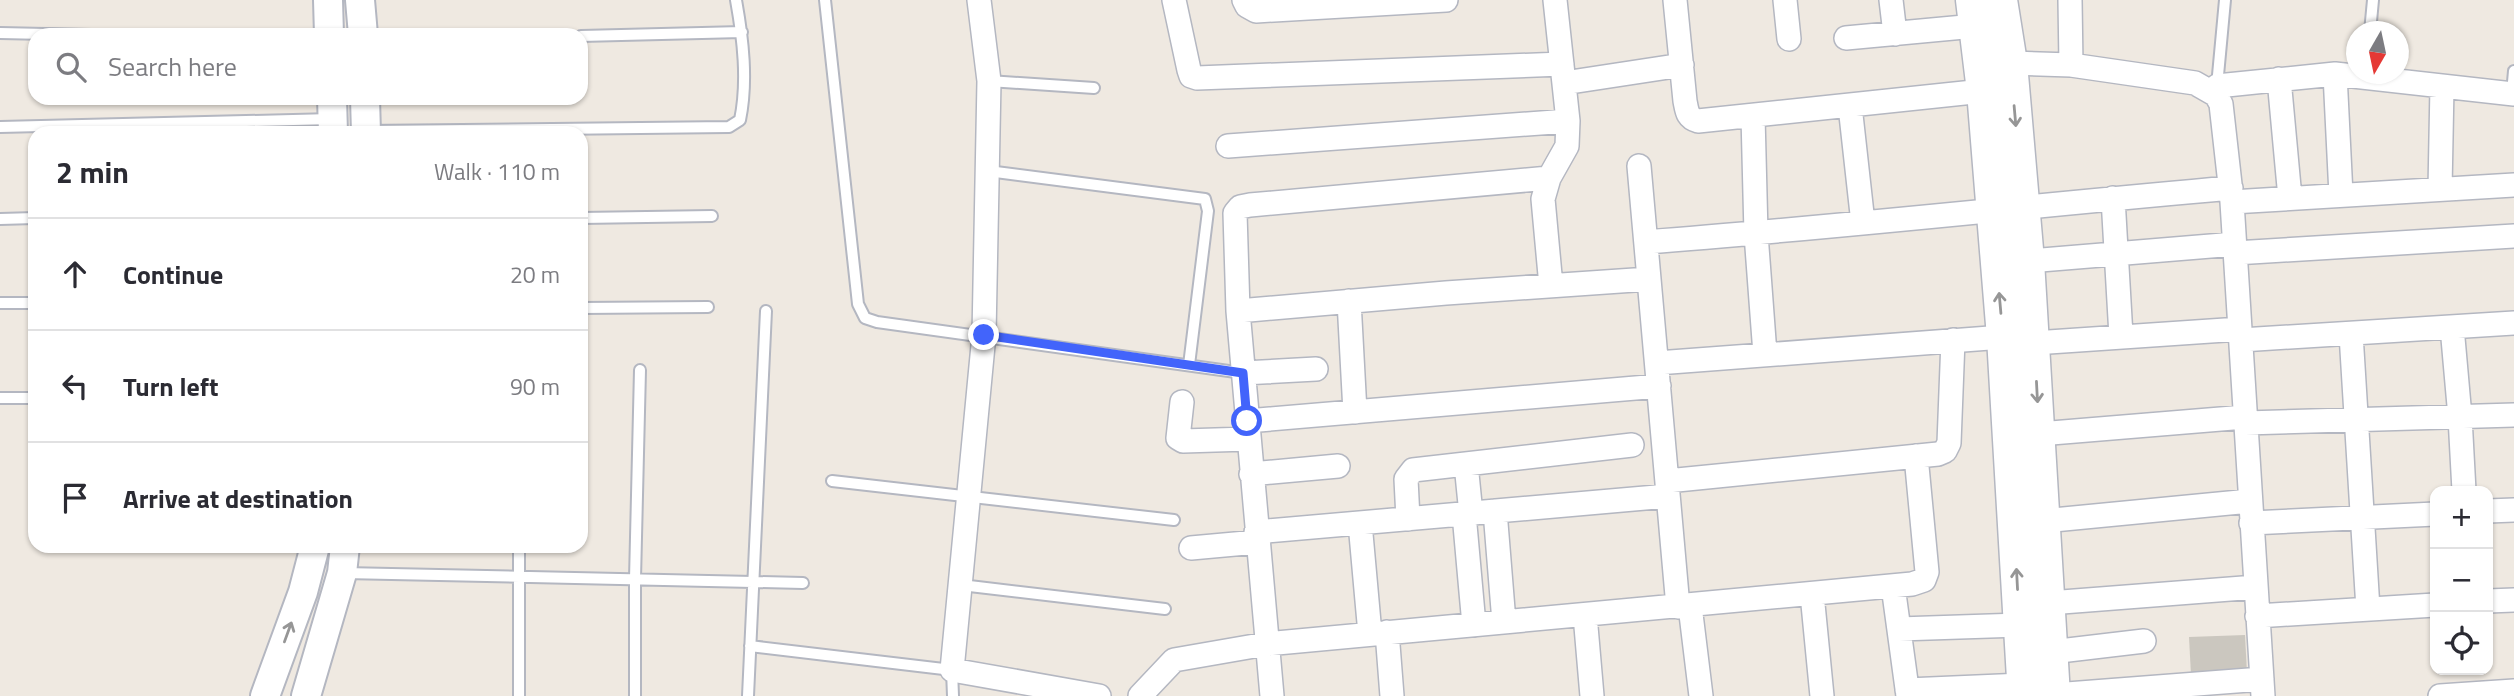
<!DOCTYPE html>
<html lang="en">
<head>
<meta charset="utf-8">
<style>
	body { margin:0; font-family:"Titillium Web",sans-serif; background:#f7f7f7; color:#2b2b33 }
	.controls { position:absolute; right:21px; bottom:21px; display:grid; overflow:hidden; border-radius:14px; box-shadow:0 2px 5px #0004 }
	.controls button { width:63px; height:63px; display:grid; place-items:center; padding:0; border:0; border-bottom:2px solid #e1e1e2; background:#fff; color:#2b2b33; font:35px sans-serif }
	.compass { position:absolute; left:2346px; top:21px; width:63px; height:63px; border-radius:50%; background:#fff; box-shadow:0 2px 5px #0004; rotate:189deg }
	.stop { position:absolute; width:21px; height:21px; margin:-16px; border:5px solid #4264fb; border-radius:50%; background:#fff }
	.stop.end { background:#4264fb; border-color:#fff; box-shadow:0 2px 7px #0008 }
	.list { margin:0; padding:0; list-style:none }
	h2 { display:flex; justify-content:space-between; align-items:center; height:91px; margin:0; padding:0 28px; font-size:30px }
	h2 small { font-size:23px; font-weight:400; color:#7c7c81 }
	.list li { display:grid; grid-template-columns:46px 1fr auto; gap:21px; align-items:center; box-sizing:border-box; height:112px; padding:0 28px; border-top:2px solid #e1e1e2 }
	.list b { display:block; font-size:26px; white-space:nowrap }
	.list em { font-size:23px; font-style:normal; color:#7c7c81 }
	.icon { flex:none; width:38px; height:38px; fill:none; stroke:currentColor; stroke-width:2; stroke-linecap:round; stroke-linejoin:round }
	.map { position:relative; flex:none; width:2514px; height:696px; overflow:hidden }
	.search { position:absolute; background:#fff; box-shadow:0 2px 5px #0004; left:28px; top:28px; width:560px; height:77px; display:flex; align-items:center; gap:18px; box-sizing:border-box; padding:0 24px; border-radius:21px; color:#7c7c81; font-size:26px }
	.panel { position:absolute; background:#fff; box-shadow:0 2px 5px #0004; left:28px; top:126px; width:560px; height:427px; border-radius:21px }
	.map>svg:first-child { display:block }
	.building { fill:#cbc7bf }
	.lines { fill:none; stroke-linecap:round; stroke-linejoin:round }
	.service-casing { stroke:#b4b7c1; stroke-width:14 }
	.minor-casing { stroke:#b4b7c1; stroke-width:26 }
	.tertiary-casing { stroke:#b4b7c1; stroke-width:32 }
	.secondary-casing { stroke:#b4b7c1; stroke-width:35 }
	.service { stroke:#fff; stroke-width:10 }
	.minor { stroke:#fff; stroke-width:23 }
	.tertiary { stroke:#fff; stroke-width:28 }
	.secondary { stroke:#fff; stroke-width:32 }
	.oneway { stroke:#969696 }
	.route { stroke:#4264fb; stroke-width:9 }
</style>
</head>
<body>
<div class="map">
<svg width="2514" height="696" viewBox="0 0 2514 696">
	<rect width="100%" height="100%" fill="#efe9e1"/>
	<path class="building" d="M2245 635 2247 673 2191 675 2189 637Z"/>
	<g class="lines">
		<g class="service-casing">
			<path id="service" d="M825 0 858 304 865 318 877 322 1243 373
				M2370 32 2373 0
				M0 33 92 35
				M581 36 742 32
				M989 81 1094 88
				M2217 86 2225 0
				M2512 93 2514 71
				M0 127 332 119
				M366 131 729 127 740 120C748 81 743 39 736 0
				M988 171 1205 199 1208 211 1189 365
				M581 218 712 216
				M0 219 35 218
				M0 303H35
				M581 308 708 307
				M0 398H35
				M832 481 1174 520
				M344 573 803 583
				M961 585 1165 609
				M750 646 952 670 953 696
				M519 696V546
				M635 696V579L640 370
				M748 696 766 311"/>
		</g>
		<g class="minor-casing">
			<path id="minor" d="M979 0 989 81 984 335 952 670 1099 696
				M1174 0 1189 70 1191 76 1197 78 1562 64
				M1244 0 1247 6 1256 11 1446 0
				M1675 0 1685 101C1687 111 1687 118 1698 121L1983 91
				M1785 0 1789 39
				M1891 0 1895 34
				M2070 0 2071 65
				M1846 38 1975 26
				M2011 63 2071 65 2195 83 2216 95 2221 104 2232 202 2263 696
				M2335 74 2341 195
				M2279 79 2290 198
				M1564 83 1682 65
				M2216 95 2217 86 2335 74 2514 94
				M1850 106 1863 223
				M1753 116 1756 234 1765 354
				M1228 146 1568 121
				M1639 166 1678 607
				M2440 189 2442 86
				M2113 198 2121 336
				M2232 202 2514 185
				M1646 242C1841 227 2036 205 2231 188
				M2235 253 2514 236
				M2028 261 2235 244
				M1551 286 1543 199 1549 178 1567 146 1568 121 1555 0
				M1349 301 1355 412
				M1238 311 1446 293 1649 279
				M2452 327 2460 417 2464 491
				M2351 334 2368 609
				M2241 340 2514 323
				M2034 343 2240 329
				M1657 363 2003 337
				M1243 373 1316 369
				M1182 402 1178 438 1183 441 1248 439
				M1247 421 1659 386
				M2245 423 2514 415
				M2039 434 2245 417
				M1466 464 1471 514
				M1251 474 1338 466
				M1667 481 1938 454 1945 451 1949 443 1953 340
				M1495 511 1504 622
				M2488 511 2514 510
				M1464 514 1474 625
				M1408 519 1406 479 1413 470 1632 445
				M2043 521 2250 501
				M1360 523 1370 634
				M2251 523 2435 514
				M1256 532 1668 496
				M1191 548 1257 542
				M1893 586 1908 696
				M1812 594 1822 696
				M2488 601 2514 600
				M2049 603 2256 587
				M1690 606 1701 696
				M1585 615 1592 696
				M2257 616 2435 605
				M1899 629 2020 625
				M1387 632 1392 696
				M2051 652 2144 641
				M1907 690 2023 685
				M2054 695 2262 679
				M1140 696 1174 660 1266 644 1912 584 1924 580 1927 572 1916 456
				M1272 696 1238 311 1235 213 1240 207 1250 205 1549 178
				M2440 696 2514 691"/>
		</g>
		<g class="tertiary-casing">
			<path id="tertiary" d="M328 0 329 35
				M360 0 363 35
				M332 98 333 133
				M365 98 366 133
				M265 696 303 592 315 546
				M306 696 342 573 345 546"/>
		</g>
		<g class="secondary-casing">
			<path id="secondary" d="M1972 0 1983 91 2003 337 2024 696
				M2001 0 2011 63 2028 261 2054 696"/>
		</g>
		<use href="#service" class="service"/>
		<use href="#minor" class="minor"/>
		<use href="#tertiary" class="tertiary"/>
		<use href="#secondary" class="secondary"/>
	</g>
	<defs><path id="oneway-shaft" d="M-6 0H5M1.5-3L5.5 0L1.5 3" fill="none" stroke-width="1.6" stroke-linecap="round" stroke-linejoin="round" transform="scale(1.75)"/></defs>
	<g class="oneway">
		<use href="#oneway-shaft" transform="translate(2015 116) rotate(85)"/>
		<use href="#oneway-shaft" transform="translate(2000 303) rotate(-95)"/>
		<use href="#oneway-shaft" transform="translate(2037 392) rotate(87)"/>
		<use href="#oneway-shaft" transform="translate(2017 579) rotate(-93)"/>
		<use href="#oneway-shaft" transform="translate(288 632) rotate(-70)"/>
	</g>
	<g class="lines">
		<path class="route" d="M984 335 1243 373 1247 421"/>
	</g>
</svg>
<div class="controls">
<button>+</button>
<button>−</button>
<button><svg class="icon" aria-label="locate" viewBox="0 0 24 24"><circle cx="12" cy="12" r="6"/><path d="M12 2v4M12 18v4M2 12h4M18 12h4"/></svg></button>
</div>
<svg class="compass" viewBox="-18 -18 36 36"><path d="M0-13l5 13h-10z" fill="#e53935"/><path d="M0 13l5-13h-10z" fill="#7c7c81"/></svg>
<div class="stop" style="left:1247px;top:421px"></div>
<div class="stop end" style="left:984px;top:335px"></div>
<div class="search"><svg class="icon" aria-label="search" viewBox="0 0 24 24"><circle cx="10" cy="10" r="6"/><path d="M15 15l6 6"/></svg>Search here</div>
<section class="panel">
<h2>2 min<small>Walk · 110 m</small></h2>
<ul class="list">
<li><svg class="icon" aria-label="ahead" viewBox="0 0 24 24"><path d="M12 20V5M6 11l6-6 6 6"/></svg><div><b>Continue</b></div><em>20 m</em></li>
<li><svg class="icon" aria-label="left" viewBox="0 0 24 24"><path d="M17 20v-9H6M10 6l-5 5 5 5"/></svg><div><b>Turn left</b></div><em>90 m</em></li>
<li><svg class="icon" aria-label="arrive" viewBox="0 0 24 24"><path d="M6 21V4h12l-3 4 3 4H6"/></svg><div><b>Arrive at destination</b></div></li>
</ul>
</section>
</div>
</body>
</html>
